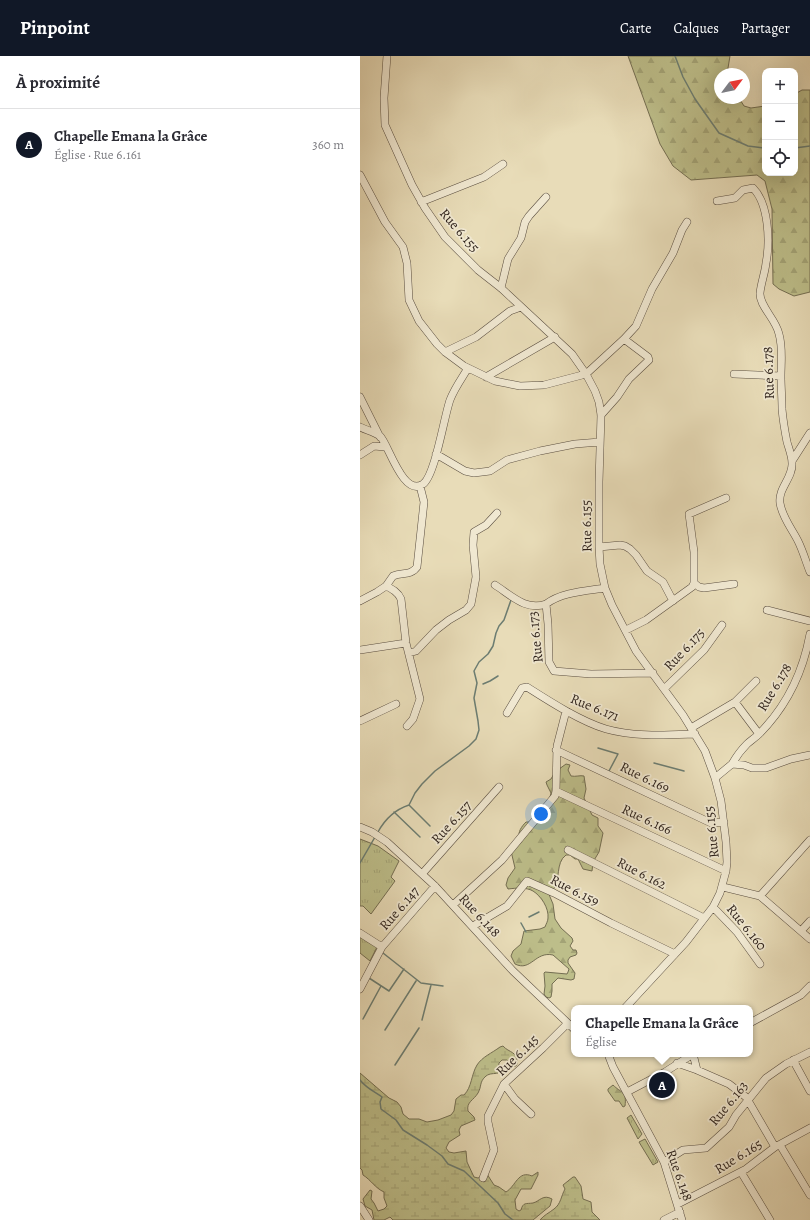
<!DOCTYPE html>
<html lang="fr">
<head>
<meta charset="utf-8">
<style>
	body { margin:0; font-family:Alegreya,serif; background:#f7f7f7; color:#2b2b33 }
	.controls { position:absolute; right:12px; top:12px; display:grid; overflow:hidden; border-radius:8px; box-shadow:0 4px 16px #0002 }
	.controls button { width:36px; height:36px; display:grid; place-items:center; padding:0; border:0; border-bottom:1px solid #e1e1e2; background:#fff; color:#2b2b33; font:20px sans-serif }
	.compass { position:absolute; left:354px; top:12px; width:36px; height:36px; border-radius:50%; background:#fff; box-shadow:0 4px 16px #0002; rotate:58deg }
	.you { position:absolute; left:181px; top:758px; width:14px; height:14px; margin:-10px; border:3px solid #fff; border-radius:50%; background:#1a73e8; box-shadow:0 0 0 6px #1a73e833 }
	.badge { display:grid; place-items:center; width:26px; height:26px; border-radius:50%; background:#111827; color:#fff; font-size:13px; font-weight:700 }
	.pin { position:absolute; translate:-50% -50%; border:2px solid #fff; box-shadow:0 1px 4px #0006 }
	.popup { position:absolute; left:211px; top:949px; width:182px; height:52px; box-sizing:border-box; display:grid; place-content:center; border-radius:8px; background:#fff; filter:drop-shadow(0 1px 3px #0005); font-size:13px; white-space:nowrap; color:#7c7c81 }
	.popup b { font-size:15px; color:#2b2b33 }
	.popup::after { content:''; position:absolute; left:50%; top:100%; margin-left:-8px; border:8px solid transparent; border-top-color:#fff }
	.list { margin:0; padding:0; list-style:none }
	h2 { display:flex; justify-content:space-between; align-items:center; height:52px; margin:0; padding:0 16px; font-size:17px }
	h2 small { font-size:13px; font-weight:400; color:#7c7c81 }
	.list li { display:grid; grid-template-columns:26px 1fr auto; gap:12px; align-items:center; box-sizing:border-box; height:72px; padding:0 16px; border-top:1px solid #e1e1e2 }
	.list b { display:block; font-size:15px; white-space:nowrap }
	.list p { margin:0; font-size:13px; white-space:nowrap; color:#7c7c81 }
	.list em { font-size:13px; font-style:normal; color:#7c7c81 }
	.icon { flex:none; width:22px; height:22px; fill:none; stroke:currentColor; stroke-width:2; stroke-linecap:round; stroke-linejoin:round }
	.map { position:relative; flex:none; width:450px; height:1164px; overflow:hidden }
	header { display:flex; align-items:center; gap:24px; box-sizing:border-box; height:56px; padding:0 20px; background:#111827; color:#fff }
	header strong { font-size:19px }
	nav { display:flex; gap:22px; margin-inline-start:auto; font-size:14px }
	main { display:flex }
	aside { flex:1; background:#fff }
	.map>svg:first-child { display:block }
	.grass { fill:url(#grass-tufts); stroke:#746e52 }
	.forest { fill:url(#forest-firs); stroke:#746e52 }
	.wetland { fill:url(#wetland-marsh); stroke:#746e52 }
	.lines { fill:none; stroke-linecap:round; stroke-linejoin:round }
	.stream { stroke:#6c7d72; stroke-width:1.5 }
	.minor-casing { stroke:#5a4e41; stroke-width:8 }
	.minor { stroke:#f0e8d1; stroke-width:7 }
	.labels { text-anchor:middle; stroke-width:3.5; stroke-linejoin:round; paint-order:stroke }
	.street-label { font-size:14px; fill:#2b1f19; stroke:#f0e8d1 }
</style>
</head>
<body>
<header>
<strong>Pinpoint</strong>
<nav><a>Carte</a><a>Calques</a><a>Partager</a></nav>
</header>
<main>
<aside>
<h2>À proximité<small></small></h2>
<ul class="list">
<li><span class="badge">A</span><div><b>Chapelle Emana la Grâce</b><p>Église · Rue 6.161</p></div><em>360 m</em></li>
</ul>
</aside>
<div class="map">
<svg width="450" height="1164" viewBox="0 0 450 1164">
	<defs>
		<pattern id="grass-tufts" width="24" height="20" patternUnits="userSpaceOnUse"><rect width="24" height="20" fill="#bdbe8a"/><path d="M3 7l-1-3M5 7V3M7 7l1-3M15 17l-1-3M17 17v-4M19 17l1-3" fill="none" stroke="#a3a376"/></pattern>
		<pattern id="forest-firs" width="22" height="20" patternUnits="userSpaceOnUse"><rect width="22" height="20" fill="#bdbe8a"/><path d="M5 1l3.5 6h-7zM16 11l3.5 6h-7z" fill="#a3a376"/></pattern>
		<pattern id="wetland-marsh" width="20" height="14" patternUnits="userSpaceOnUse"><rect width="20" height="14" fill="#bdbe8a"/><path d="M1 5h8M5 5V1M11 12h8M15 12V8" fill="none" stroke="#a3a376"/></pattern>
	</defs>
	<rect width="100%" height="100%" fill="#e8dcb8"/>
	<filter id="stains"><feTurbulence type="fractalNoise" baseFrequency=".005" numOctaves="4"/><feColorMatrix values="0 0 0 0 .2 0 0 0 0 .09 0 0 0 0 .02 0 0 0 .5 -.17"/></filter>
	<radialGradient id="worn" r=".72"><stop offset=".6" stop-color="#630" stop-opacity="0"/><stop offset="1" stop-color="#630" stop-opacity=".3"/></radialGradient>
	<path class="grass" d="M0 783 18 790 39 805 31 821 35 825 11 858 3 850H0Z
		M0 880 17 891 10 905 0 897Z
		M271 1059 282 1078 278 1083 267 1062Z
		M285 1083 298 1106 293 1109 279 1086Z"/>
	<path class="forest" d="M268 0H370L368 12 370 18H360V42H379L384 50 391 52 405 50V117H435V38L442 34H450V236L434 240 419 233 413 228 412 153 405 125 397 119 331 124 313 110 300 88Z
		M206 708 210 709 208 714 211 720C216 721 220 719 224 720L226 733 224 742 232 759 238 762V770L243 777 239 796 233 806 232 815 223 813 218 803H215L210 799H206C195 807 201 824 193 834L188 836 193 848 195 863 201 872 212 882 213 885 210 890 213 894H216L217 897 216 899 210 901 208 904V907L215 917 214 923 211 924 198 922 192 928V935L191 941 189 942 186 941 184 938 185 930 184 917 185 916 207 918 208 916 209 913 193 899C175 895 171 916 155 908L151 900 153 895 161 888 164 875 180 873 185 871C186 868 188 865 188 862 189 852 181 840 173 835 166 831 156 832 148 833L146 829 148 822 155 812 151 795 159 782C158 776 161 771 166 766H173L190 741 191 737 187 729 186 726 191 723 195 716Z
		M253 1029C261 1037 267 1035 265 1050L263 1051 259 1045H255L248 1035V1033Z"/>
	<path class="wetland" d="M143 990C149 997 158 995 157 1008L156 1010H152L147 1004H142L139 1007 138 1017C134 1018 130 1017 126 1020 119 1026 122 1030 118 1037 114 1044 106 1046 108 1055L114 1061 115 1064 101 1070 99 1074 100 1079 89 1086 86 1092 89 1096 94 1097 106 1095 107 1106 114 1121 118 1122 127 1118 134 1129 139 1131 146 1136C156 1130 158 1114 172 1120L178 1116V1119L171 1133H161L155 1144 156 1153 159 1155 161 1154C163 1146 166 1148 173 1147 180 1145 183 1138 192 1143L190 1150 173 1164H33L30 1161 24 1164H14L12 1154 5 1150 3 1143 10 1134 12 1135 11 1143 14 1147 18 1155 24 1153 27 1150 24 1142V1136C15 1132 11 1124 3 1119L2 1114 0 1112V1017L29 1042 37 1046 41 1051 43 1058 49 1063H59L67 1066 78 1064 91 1059 94 1055 96 1043 101 1039H104C112 1031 111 1019 117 1009 122 1001 132 997 140 991Z
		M213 1121H215L221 1130 223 1143 231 1146 232 1156 240 1164H180C184 1159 189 1157 194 1153 201 1148 201 1140 205 1133L203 1129Z"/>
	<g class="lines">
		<path class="stream" d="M315 0 323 21 335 43 359 77 388 90 405 92
			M435 92 450 90
			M123 628 130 625 138 620
			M238 692 258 698 249 715
			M294 707 324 715
			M49 749 70 770
			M34 756 60 781
			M18 776C25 763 34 754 49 749L55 737 62 728 75 715 109 690 116 683 119 674 118 665 114 642 117 627 114 615 119 606 128 598 133 590 136 577 139 570 144 564 151 544
			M0 807 15 781
			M169 861 179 856
			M161 867 166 876
			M23 897 61 927 83 930
			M9 922 29 935 44 913
			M3 963 21 930
			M62 964 71 929
			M25 974 56 925
			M35 1009 59 972
			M0 1024C6 1032 15 1036 22 1041L20 1046 21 1053 36 1064 43 1074 67 1089 82 1100 88 1108 104 1115 138 1147 145 1158 153 1164"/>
		<g class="minor-casing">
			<path id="minor" d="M27 0 24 42 25 69 52 129 65 152 85 181 118 214 141 232 212 298 226 318 235 335 239 346 241 359 239 426V491L240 508 245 532 252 549 276 595 323 659 345 695 355 722 361 745 366 786 367 806 366 815 360 837 353 851 326 886 265 952
				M0 119 25 166 43 191 47 207 49 244 59 265 77 288 85 296 104 310 135 325 160 330 184 329 226 318 264 283 276 270 292 233 313 197 322 174 327 166
				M357 145 375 142 383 134 393 132C409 148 410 186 406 207 405 217 401 227 400 237 399 250 416 263 419 278 423 292 421 306 421 320 421 331 422 342 422 353 423 364 425 376 427 386 429 393 432 400 432 407 433 422 418 432 420 447 422 461 432 473 438 485 443 495 446 506 450 516
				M61 146 124 121 143 108
				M141 232 148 203 161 182 165 166 169 160 186 141
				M85 296 116 281 150 255 161 251
				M374 318 421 320
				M126 321 195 281
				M0 341 20 381
				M241 359 257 341 269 323 289 304 288 301 264 283
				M0 371C6 374 15 376 20 380 28 387 43 442 63 428 75 420 84 361 90 344 94 333 102 322 108 312
				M76 398 105 415 114 417 130 415 147 404 180 395 215 388 240 386
				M0 399 14 390 25 391
				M432 405 450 377
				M239 491 260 489 265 490 270 493 276 499 287 515 303 526 313 545
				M334 527 339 531 344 532 374 528
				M135 529C152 540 166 555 186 548L188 568 189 606 194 615 231 618 293 617
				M26 530C32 533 38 536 41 543L46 587 60 643 53 663 47 670
				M0 545 17 536 26 530 33 520C42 516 51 520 57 511L64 446 60 430
				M186 548C202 536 226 535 245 532
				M407 554 450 565
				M266 574 286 564 332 531 334 527V496L329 458 366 442
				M0 594 46 587
				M49 597 56 595 76 574 89 564 106 554 111 548 116 521 113 489 114 476 126 469 137 457
				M304 633 344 594 362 569
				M375 646 399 678
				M147 657 162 632 167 631C189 645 220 665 246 673 274 681 306 679 335 678
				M0 665 36 648
				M331 672 375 646 396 625
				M196 694 351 767 364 766
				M372 708C376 701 381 694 387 688 390 685 395 682 399 678 426 651 443 616 450 578
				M355 722 372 708 384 709 392 712H406L431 703 450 699
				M196 735 366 815
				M0 771 12 776 27 786 75 830 153 915 214 973
				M208 794 344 862
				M62 818 139 731
				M363 831 400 840 450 883
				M400 840 450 784
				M93 849 142 804 195 740 196 735 197 690 206 655
				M353 851 377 876 400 908
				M113 870 147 850 167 825 194 837 251 867 315 898
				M441 875 450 865
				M0 877 22 891
				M0 933 22 891 75 830
				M390 967 441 939 450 930
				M248 998 253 1011 304 1106 322 1164
				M333 998 337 1014
				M433 1004 450 1035
				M317 1007 337 1014 369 1028 386 1041 415 1091
				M144 1028 155 1043 171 1058
				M267 1036 305 1016 333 998
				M420 1089 450 1139
				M304 1106 323 1094 346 1092 369 1071 376 1059 406 1022 426 1008 450 996
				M381 1116 410 1164
				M123 1122 134 1094 128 1066V1060L144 1028 183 992 207 968
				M318 1148 386 1113 415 1091 450 1072
				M0 1150 9 1164
				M304 1164 320 1156"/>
		</g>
		<use href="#minor" class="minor"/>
	</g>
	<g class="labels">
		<g class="street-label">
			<text transform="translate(100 174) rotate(49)" y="5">Rue 6.155</text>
			<text transform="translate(408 317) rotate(-92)" y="5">Rue 6.178</text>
			<text transform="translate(226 470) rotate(-91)" y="5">Rue 6.155</text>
			<text transform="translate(175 581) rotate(-96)" y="5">Rue 6.173</text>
			<text transform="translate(324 593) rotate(-47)" y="5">Rue 6.175</text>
			<text transform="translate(414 631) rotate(-59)" y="5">Rue 6.178</text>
			<text transform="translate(235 651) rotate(22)" y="5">Rue 6.171</text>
			<text transform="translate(285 721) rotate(26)" y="5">Rue 6.169</text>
			<text transform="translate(287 763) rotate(25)" y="5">Rue 6.166</text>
			<text transform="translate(91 766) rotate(-48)" y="5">Rue 6.157</text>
			<text transform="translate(351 776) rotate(-96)" y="5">Rue 6.155</text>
			<text transform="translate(282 817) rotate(27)" y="5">Rue 6.162</text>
			<text transform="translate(215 834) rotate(27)" y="5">Rue 6.159</text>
			<text transform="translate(39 852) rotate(-49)" y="5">Rue 6.147</text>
			<text transform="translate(120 859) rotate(47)" y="5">Rue 6.148</text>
			<text transform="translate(387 871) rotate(51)" y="5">Rue 6.160</text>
			<text transform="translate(157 999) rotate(-44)" y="5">Rue 6.145</text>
			<text transform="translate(368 1047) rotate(-51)" y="5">Rue 6.163</text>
			<text transform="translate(378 1100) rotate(-32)" y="5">Rue 6.165</text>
			<text transform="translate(320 1119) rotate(70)" y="5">Rue 6.148</text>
		</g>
	</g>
	<rect width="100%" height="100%" filter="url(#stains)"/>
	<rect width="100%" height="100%" fill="url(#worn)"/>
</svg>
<div class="controls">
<button>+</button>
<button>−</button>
<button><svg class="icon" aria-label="locate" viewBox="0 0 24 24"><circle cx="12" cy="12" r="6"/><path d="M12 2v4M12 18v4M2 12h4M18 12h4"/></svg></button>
</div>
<svg class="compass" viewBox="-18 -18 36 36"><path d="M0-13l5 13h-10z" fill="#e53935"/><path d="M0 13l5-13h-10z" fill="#7c7c81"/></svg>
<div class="you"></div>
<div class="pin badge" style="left:302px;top:1029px">A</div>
<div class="popup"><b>Chapelle Emana la Grâce</b>Église</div>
</div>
</main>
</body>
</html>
